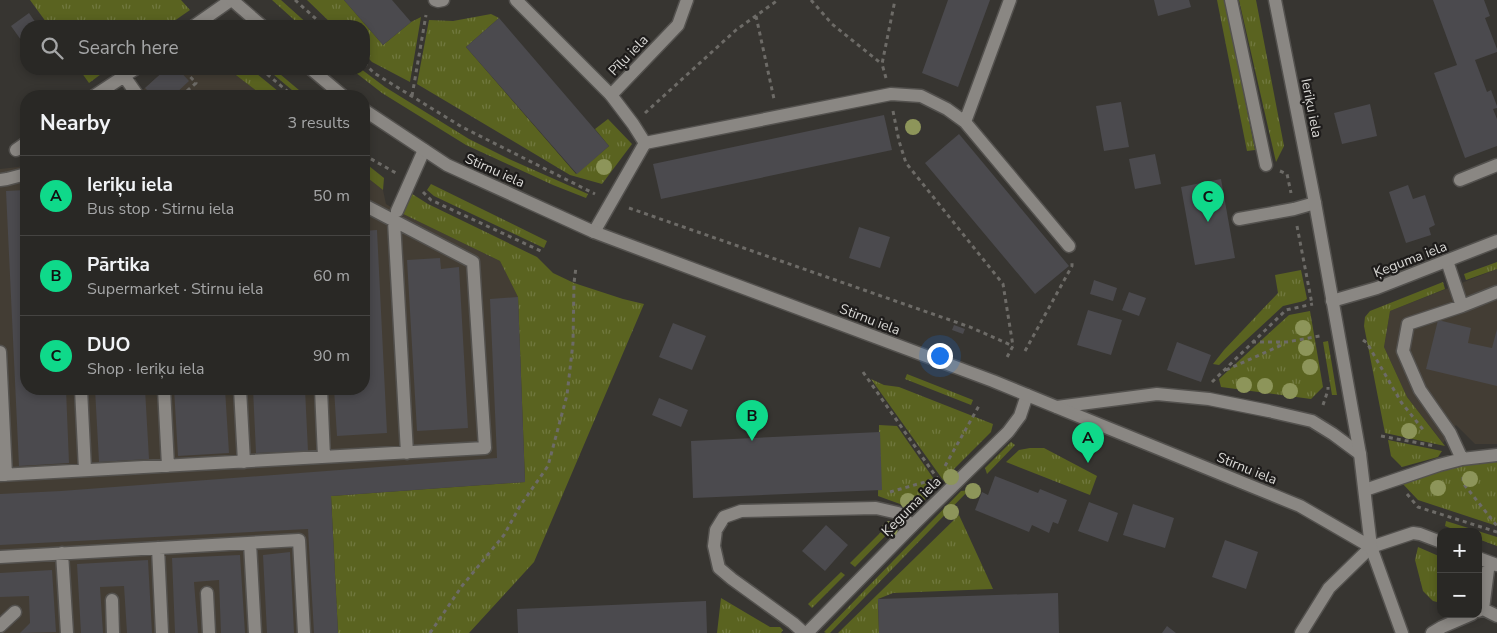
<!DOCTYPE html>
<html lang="en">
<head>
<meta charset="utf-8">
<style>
	body { margin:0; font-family:"Nunito Sans",sans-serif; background:#353432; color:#f1f3f6 }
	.controls { position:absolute; right:15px; bottom:15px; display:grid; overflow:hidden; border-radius:10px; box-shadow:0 2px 8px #0003 }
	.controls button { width:45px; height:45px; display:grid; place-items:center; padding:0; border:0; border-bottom:1px solid #454442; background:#292825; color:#f1f3f6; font:25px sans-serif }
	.you { position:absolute; left:939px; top:355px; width:18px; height:18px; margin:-12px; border:4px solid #fff; border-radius:50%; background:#1a73e8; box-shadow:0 0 0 8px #1a73e833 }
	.badge { display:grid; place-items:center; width:32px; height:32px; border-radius:50%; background:#0fd98a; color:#111; font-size:16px; font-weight:700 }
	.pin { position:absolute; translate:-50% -41px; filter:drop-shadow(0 1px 2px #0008) }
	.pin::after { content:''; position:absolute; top:26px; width:18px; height:15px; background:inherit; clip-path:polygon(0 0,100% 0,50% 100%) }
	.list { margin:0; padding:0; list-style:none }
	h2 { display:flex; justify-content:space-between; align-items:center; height:65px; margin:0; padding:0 20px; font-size:21px }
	h2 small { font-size:16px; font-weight:400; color:#a5a6a7 }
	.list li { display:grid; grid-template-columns:32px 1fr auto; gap:15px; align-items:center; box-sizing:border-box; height:80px; padding:0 20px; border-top:1px solid #454442 }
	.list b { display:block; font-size:19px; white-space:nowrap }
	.list p { margin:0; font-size:16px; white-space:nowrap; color:#a5a6a7 }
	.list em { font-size:16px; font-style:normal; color:#a5a6a7 }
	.icon { flex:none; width:28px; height:28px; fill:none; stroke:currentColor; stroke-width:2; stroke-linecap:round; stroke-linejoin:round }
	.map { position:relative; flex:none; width:1497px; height:633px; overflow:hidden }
	.search { position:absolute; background:#292825; box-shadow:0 2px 8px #0003; left:20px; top:20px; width:350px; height:55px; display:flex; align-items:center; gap:12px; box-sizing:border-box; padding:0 18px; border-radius:20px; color:#a5a6a7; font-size:19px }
	.panel { position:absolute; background:#292825; box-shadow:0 2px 8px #0003; left:20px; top:90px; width:350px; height:305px; border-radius:20px }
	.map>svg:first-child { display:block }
	.built { fill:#433d34 }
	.grass { fill:url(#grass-tufts) }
	.building { fill:#4b4a4e }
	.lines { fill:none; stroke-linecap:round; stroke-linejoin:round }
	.service-casing { stroke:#53514e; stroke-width:15 }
	.minor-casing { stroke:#53514e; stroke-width:15 }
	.tertiary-casing { stroke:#53514e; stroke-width:15 }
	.path { stroke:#6d6b67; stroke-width:3; stroke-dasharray:4 4; stroke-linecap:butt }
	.service { stroke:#8a8783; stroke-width:12 }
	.minor { stroke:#8a8783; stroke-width:12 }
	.tertiary { stroke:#8a8783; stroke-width:12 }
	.tree { fill:#8d955a }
	.labels { text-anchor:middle; stroke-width:4.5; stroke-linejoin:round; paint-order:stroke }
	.street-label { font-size:14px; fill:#d9d8d5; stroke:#1e1c1b }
</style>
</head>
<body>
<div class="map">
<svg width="1497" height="633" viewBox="0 0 1497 633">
	<defs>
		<pattern id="grass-tufts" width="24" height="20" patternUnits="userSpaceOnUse" patternTransform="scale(1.25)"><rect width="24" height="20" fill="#5a6320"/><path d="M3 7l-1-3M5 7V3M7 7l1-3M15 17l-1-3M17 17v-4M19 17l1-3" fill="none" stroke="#717940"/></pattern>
	</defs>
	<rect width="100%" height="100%" fill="#373531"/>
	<path class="built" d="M166 69H228L263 96H136Z
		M26 164V389H364V175L383 190 386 204 397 211 500 261 518 297 525 482 331 496 338 633H0V169L18 167Z
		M1497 269V444H1475L1456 425 1443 443 1407 397 1384 347 1390 311Z"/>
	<path class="grass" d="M30 0H181L190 10 167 26H49Z
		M272 0H281L310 26H301Z
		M307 0H344L383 45 411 22 421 17 410 82 372 62 364 54V26H334Z
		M1217 0H1225L1255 150 1247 151Z
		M1239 0H1256L1284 146 1276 162Z
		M491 14 499 18 466 47 576 174 609 146 595 129 608 119 632 144 602 184 570 175 417 84 429 20 453 21Z
		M79 69H108L89 83Z
		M228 69H251L284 96H263Z
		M267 69H274L306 96H299Z
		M351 69H361L385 87 469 139 509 159 588 194 586 198 553 185 466 145 382 93Z
		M364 162 384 178 383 190 364 175Z
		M431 184 547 241 544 248 434 196 427 190Z
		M406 190 428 204 537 257 553 273 574 283 623 299 644 304 534 562 469 633H338L331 496 525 482 518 297 500 261 397 211Z
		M1497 262V269L1466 280 1464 274Z
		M1301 270 1307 299 1304 301 1283 306 1219 365 1213 364 1224 350 1278 293 1275 275Z
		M1443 282 1445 289 1390 311 1384 347 1407 397 1445 446 1385 433 1364 326 1365 317 1370 311Z
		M1310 311 1323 387 1311 399 1221 387 1219 379 1289 315Z
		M1328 341 1337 395H1332L1323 342Z
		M907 374 973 400 971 405 905 379Z
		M871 379 884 385 899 387 993 424 991 432 943 480Z
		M879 425 897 426 938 485 912 514 900 504 878 496Z
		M1388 440 1442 451 1438 457 1402 467 1391 456Z
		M1011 442 1015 445 987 474 985 468Z
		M1030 448H1044L1097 476 1090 495 1006 462 1019 450Z
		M1497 460V526L1418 500 1401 482 1445 469Z
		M969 490 830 633H826L824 632 961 491Z
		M959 515 993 589 893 593 878 599 879 633H838Z
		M1446 521 1497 537V546L1478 539V532H1460L1445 526Z
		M890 523 896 525 855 567 850 563Z
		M1418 547 1441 557V603L1433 601 1423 591 1415 560Z
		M841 572 845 575 812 608 808 604Z
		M721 598 770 627H780L783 630 781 633H717Z"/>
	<path class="building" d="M344 0H392L411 22 383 45Z
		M948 0H990L958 87 922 73Z
		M1154 0H1189L1191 7 1158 16Z
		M1433 0H1484L1490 16 1485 18 1497 49V52L1475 60 1487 92 1491 90 1497 106V108L1493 109 1497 119V146L1465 158 1434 73 1457 65Z
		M29 13 38 26H26V47L11 26Z
		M499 18 609 146 577 174 466 47Z
		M166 69H178L189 81 173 96H153L145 88Z
		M1121 102 1129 147 1104 151 1096 106Z
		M1370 104 1377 136 1342 144 1334 113Z
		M884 115 892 150 661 199 653 164Z
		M959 134 1069 266 1035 294 925 163Z
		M1155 154 1161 184 1135 189 1129 159Z
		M1221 179 1235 258 1195 265 1181 187Z
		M1408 185 1413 199 1425 195 1435 225 1429 228 1431 235 1406 243 1389 192Z
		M26 190V389H66L69 463 19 466 6 191Z
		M859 227 890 237 880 268 849 258Z
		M377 230 387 433 337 436 334 389H364V231Z
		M440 258 441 269 459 267 468 428 417 431 407 260Z
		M1094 280 1117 288 1113 301 1090 294Z
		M1129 292 1146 298 1139 316 1122 310Z
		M518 297 525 482 331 496 338 633H314L308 529 0 545V494L61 491 497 458 490 299Z
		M1088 310 1122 320 1111 355 1077 345Z
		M1438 320 1471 328 1468 343 1492 348 1497 329V386L1426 369Z
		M673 323 706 336 692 370 659 357Z
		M954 325 965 329 963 334 952 330Z
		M1177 342 1211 355 1201 382 1167 370Z
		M95 389H145L149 459 99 462Z
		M174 389H225L229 453 178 456Z
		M253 389H305L308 451 256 453Z
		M659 398 688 410 681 427 652 415Z
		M880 432 882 490 693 498 691 441Z
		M995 476 1038 493 1040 489 1067 500 1058 524 1053 522 1049 533 1032 525 1029 532 975 510 982 492 988 495Z
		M1089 502 1118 513 1108 542 1078 531Z
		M1133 504 1174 518 1165 548 1123 535Z
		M826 525 848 545 825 571 802 551Z
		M1225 540 1258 552 1246 589 1212 577Z
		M290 552 294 633H267L263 555Z
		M240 555 245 633H221L219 580 194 582 198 633H175L172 558Z
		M148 560 152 633H127L124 586 100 587 103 633H81L77 564Z
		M52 570 56 632 20 633 30 623 29 596 0 597V573Z
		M1058 593 1059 633H879L878 599Z
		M706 601 707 633H518L517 609Z
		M1167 626 1176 633H1162Z"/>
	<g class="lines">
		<g class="service-casing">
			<path id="service" d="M435 0 438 1 443 0
				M516 0 611 95
				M1231 0 1266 165
				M194 26 231 0
				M124 76 138 96
				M94 96 135 69
				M965 122 1069 246
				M645 143 891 94 921 96 947 109 965 122 1010 0
				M16 150 26 143
				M0 180 7 179 26 174
				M1460 180 1497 165
				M397 211 424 150
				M1239 219 1294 209 1315 203
				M394 221 407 453
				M1447 261 1462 306
				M0 352 6 475
				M81 389 85 470
				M164 389 168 466
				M240 389 244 462
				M321 389 324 457
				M1057 407 1157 394 1209 399 1269 411 1312 421 1333 434 1360 454
				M1462 459 1450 433 1420 390 1403 351 1408 324 1462 306 1497 292
				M0 475 485 448 473 262 364 205
				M1365 490 1439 465 1462 459 1497 455
				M250 543 255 633
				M1371 547 1413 533 1420 534 1441 542
				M158 548 162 633
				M62 553 67 633
				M0 557 299 540 304 633
				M1478 558 1497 565
				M207 593 209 633
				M112 600 113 633
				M1483 609 1489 562
				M1478 611 1483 609 1497 616
				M0 626 15 612
				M804 633 793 623 732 579 719 568 714 546 716 530 724 517 741 511 876 508 898 513 912 526
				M1432 633 1442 627 1472 614"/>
		</g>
		<g class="minor-casing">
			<path id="minor" d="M594 232 645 143 633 124 611 95 678 25 687 0
				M1332 301 1377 288 1497 241
				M807 633 912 526 1008 432 1020 416 1027 395
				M1301 633 1329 588 1371 547"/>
		</g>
		<g class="tertiary-casing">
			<path id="tertiary" d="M232 0 262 26
				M1275 0 1315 203 1360 454 1371 547 1402 633
				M311 69 343 96
				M364 110 447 165 594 232 993 381 1103 426 1300 506 1371 547"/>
		</g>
		<path class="path" d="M295 0 324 26
			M811 0 832 24 882 64
			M756 16 774 99
			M364 63 374 73 462 127 595 194
			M261 69 293 96
			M886 78 882 64 895 0
			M177 92 181 96
			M181 96 196 83 183 69
			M412 96 426 15
			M893 111 899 141 906 163 1003 284 1013 346 1006 359
			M645 113 736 30 778 0
			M364 155 396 173
			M1280 171 1287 174 1291 193
			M423 192 431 200 543 252
			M629 208 970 327 1013 346
			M1297 226 1312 304
			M1363 340 1367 343 1401 402 1425 432
			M1252 342H1287L1320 336
			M1025 351 1072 266V261
			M1226 370 1284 344
			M863 372 937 478
			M1212 382 1286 310 1313 304
			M1323 405 1328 390V387
			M1381 436 1435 446
			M945 466 980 404
			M1463 477V483L1497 526
			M890 492 932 480
			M1407 494 1418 507 1497 532
			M430 633 462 586 504 535 520 506 548 466 567 395 573 343 574 283 576 267"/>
		<use href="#service" class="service"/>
		<use href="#minor" class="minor"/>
		<use href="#tertiary" class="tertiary"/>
	</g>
	<g class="tree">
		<circle cx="913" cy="127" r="8"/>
		<circle cx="604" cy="167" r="8"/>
		<circle cx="1303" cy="328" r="8"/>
		<circle cx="1306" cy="348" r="8"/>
		<circle cx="1310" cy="367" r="8"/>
		<circle cx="1244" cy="385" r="8"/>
		<circle cx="1265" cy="386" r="8"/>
		<circle cx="1290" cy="391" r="8"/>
		<circle cx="1409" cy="431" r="8"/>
		<circle cx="951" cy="477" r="8"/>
		<circle cx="1470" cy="479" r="8"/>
		<circle cx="1438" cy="488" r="8"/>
		<circle cx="973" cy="491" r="8"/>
		<circle cx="908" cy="501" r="8"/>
		<circle cx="951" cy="512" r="8"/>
		<circle cx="890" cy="529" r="8"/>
	</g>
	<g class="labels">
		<g class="street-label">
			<text transform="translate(628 55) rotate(-46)" y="5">Pīļu iela</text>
			<text transform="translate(1312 108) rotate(79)" y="5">Ieriķu iela</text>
			<text transform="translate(495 170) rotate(24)" y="5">Stirnu iela</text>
			<text transform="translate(1410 259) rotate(-21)" y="5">Ķeguma iela</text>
			<text transform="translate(870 319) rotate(21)" y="5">Stirnu iela</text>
			<text transform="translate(1247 468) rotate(22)" y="5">Stirnu iela</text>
			<text transform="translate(911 506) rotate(-45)" y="5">Ķeguma iela</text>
		</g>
	</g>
</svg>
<div class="controls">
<button>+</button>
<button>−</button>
</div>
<div class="you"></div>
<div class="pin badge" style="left:1088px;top:463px">A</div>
<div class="pin badge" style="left:752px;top:441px">B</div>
<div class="pin badge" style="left:1208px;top:222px">C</div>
<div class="search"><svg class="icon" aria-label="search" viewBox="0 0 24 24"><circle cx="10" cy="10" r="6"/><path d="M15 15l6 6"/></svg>Search here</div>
<section class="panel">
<h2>Nearby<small>3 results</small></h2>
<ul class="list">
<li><span class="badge">A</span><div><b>Ieriķu iela</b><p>Bus stop · Stirnu iela</p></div><em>50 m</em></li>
<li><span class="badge">B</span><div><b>Pārtika</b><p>Supermarket · Stirnu iela</p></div><em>60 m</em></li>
<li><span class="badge">C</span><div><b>DUO</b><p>Shop · Ieriķu iela</p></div><em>90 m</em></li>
</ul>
</section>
</div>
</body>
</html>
